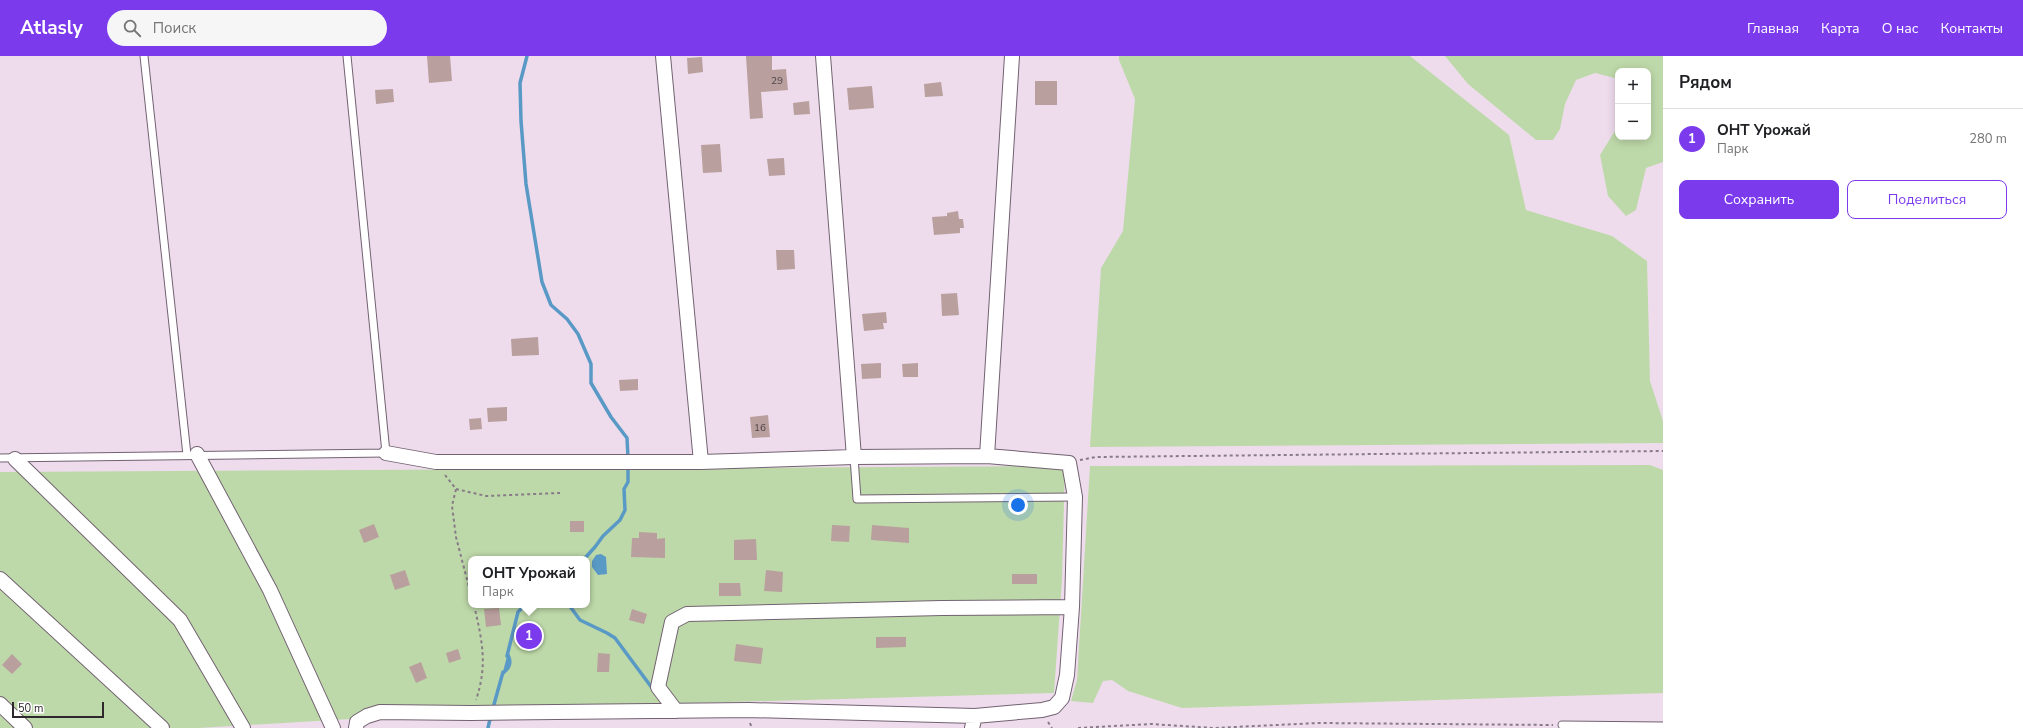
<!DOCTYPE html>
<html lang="ru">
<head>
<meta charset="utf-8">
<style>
	body { margin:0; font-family:"Nunito Sans",sans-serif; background:#f6f6f6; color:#202124 }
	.controls { position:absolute; right:12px; top:12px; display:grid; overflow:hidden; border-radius:8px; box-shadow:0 2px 10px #0003 }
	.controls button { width:36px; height:36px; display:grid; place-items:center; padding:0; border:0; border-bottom:1px solid #e0e0e0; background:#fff; color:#202124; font:20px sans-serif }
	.scale { position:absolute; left:12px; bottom:10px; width:92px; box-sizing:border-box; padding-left:4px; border:2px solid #2e272d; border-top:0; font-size:11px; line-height:14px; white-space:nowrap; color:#2e272d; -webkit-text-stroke:3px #fff; paint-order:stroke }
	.you { position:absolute; left:1018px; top:449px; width:14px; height:14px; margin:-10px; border:3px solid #fff; border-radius:50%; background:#1a73e8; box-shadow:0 0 0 6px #1a73e833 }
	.badge { display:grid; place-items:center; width:26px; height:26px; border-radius:50%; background:#7c3aed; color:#fff; font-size:13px; font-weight:700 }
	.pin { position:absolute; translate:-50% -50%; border:2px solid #fff; box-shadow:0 1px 4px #0006 }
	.popup { position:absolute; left:468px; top:500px; width:122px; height:52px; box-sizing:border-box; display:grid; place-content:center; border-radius:8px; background:#fff; filter:drop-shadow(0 1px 3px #0005); font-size:13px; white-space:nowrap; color:#757577 }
	.popup b { font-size:15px; color:#202124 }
	.popup::after { content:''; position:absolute; left:50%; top:100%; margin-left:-8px; border:8px solid transparent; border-top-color:#fff }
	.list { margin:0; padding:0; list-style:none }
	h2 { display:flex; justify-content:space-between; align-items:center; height:52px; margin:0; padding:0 16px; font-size:17px }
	h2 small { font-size:13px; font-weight:400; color:#757577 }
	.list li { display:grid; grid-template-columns:26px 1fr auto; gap:12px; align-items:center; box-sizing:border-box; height:60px; padding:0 16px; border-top:1px solid #e0e0e0 }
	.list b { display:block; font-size:15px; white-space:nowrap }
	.list p { margin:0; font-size:13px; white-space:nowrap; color:#757577 }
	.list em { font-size:13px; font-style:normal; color:#757577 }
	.actions { display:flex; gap:8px; padding:12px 16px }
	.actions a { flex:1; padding:9px 0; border:1px solid #7c3aed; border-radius:8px; text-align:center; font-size:14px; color:#7c3aed }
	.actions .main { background:#7c3aed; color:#fff }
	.icon { flex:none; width:22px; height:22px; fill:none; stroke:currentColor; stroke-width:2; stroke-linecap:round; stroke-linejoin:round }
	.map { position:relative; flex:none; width:1663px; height:672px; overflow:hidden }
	header { display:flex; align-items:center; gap:24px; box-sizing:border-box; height:56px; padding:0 20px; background:#7c3aed; color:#fff }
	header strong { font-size:19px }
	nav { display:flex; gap:22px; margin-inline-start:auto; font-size:14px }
	.search { width:280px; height:36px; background:#f6f6f6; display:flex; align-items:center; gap:10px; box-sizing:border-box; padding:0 14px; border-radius:22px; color:#757577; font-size:15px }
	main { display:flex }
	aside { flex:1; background:#fff }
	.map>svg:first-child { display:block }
	.green { fill:#bed9a9; fill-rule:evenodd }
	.water { fill:#5999c5 }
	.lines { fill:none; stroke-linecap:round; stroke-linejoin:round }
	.stream { stroke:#5999c5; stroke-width:3.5 }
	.building { fill:#b99f9d }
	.service-casing { stroke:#726271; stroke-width:9 }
	.minor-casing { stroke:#726271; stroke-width:16 }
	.path { stroke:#877b86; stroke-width:2; stroke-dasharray:3 3; stroke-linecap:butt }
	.service { stroke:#fff; stroke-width:7 }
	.minor { stroke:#fff; stroke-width:14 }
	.labels { text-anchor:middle; stroke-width:4; stroke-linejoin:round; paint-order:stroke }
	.number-label { font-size:10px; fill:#514549 }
</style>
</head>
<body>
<header>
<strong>Atlasly</strong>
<div class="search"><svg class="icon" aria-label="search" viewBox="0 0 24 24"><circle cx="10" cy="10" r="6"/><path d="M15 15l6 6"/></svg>Поиск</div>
<nav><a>Главная</a><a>Карта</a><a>О нас</a><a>Контакты</a></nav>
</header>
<main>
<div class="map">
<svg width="1663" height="672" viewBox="0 0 1663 672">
	<rect width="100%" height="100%" fill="#eedced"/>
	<path class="green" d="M1119 0H1410L1509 79 1526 154 1612 180 1647 205 1650 325 1663 365V387L1090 391 1101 212 1123 175 1135 43 1119 4Z
		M1445 0H1663V106L1646 112 1636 154 1626 160 1608 140 1600 99 1618 70V81H1648V15H1618V33L1615 22 1595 17 1576 24 1565 48 1560 73 1553 84H1536L1468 28Z
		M1650 409 1663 414V637L1182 652 1128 635 1112 624 1103 625 1093 647 1071 645 1077 624 1090 410Z
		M1065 410 1062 524 1054 637 551 651 199 672H0V416ZM471 503H587V549H471Z"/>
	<path class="water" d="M601 498 606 501 607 518 598 519 592 511V505L596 499Z
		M508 596C515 606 511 614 502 620Z"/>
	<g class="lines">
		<path class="stream" d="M527 0 520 27 521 65 526 128 542 226 551 249 567 263 578 278 591 308V327L611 361 627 382 628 402
			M584 503 595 491 603 480 620 464 625 454 624 433 628 426V409
			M569 549 580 564 607 577 615 582 655 636
			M507 600 518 556 525 549
			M493 652 503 616
			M488 672 490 663"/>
	</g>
	<path class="building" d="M427 0H450L452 25 429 27Z
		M746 0H772V14L786 13 788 34 761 36 763 62 750 63Z
		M702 1 703 16 688 18 687 2Z
		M1035 25H1057V49H1035Z
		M941 26 943 40 925 41 924 28Z
		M872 30 874 52 849 54 847 32Z
		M393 33 394 46 376 48 375 34Z
		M809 45 810 58 794 59 793 47Z
		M720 88 722 116 703 117 701 89Z
		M784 102 785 119 769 120 767 103Z
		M958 155 959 163H963L964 172H960V177L934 179 932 161 947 160V157Z
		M776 194H794L795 213 777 214Z
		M957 237 959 259 942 260 941 238Z
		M886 256 887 267H883L884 273 864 275 862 258Z
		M538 281 539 299 512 300 511 283Z
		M881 307V322L862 323 861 308Z
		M918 307V321H903L902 308Z
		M638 323V334L620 335 619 324Z
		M507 351V365L488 366 487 352Z
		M768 359 770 381 752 382 750 361Z
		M481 362 482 373 470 374 469 363Z
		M570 465H584V476H570Z
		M374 468 379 481 364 487 359 474Z
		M832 469 850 470 849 486 831 485Z
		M872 469 909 472V487L871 484Z
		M639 476 657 477V483L665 482V502L631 501 632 482H639Z
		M756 483 757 504H734V484Z
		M405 514 410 529 395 534 390 519Z
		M766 514 783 516 782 536 764 535Z
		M1012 518H1037V528H1012Z
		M719 527H740L741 540H719Z
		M499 552 501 569 486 571 484 553Z
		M632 553 647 558 644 568 629 564Z
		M876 581H906V591L876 592Z
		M736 588 763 592 761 608 734 605Z
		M458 593 461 603 449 607 446 597Z
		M598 597 610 598 609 616H597Z
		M12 598 22 608 12 618 2 609Z
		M421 606 427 622 416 627 409 611Z"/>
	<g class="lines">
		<g class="service-casing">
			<path id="service" d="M144 0 187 399
				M854 401 857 443 1075 441
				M0 402 386 397 347 0
				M1562 669 1663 670"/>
		</g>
		<g class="minor-casing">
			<path id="minor" d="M663 0 701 406
				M823 0 854 401
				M197 398 270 534 333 672
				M987 400 1012 0
				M15 403 180 564 243 672
				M0 523 162 672
				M0 648 25 672
				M676 655 658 631 672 566 687 558 942 552 1072 551
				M356 672 357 666 367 660 380 656 471 657 749 654 975 660 1042 654 1054 651 1062 642 1067 619 1072 551 1075 441 1069 407 987 400 854 401 701 406H436L386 397
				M972 672 975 660"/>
		</g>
		<path class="path" d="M1080 404 1096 401 1663 395
			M445 419 456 433 452 450 456 481 471 539
			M456 433 486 440 560 437
			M474 549C482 584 488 608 476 644
			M1048 666 1052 672
			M750 667 752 672
			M1078 672 1151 668 1214 672 1318 667 1553 669"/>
		<use href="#service" class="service"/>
		<use href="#minor" class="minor"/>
	</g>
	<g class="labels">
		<g class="number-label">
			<text x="777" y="28">29</text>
			<text x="760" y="375">16</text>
		</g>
	</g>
</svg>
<div class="controls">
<button>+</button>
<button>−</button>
</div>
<div class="scale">50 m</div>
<div class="you"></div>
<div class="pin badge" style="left:529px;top:580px">1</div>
<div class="popup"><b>ОНТ Урожай</b>Парк</div>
</div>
<aside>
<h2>Рядом<small></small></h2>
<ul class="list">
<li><span class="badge">1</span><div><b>ОНТ Урожай</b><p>Парк</p></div><em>280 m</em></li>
</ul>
<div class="actions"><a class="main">Сохранить</a><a>Поделиться</a></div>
</aside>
</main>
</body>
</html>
